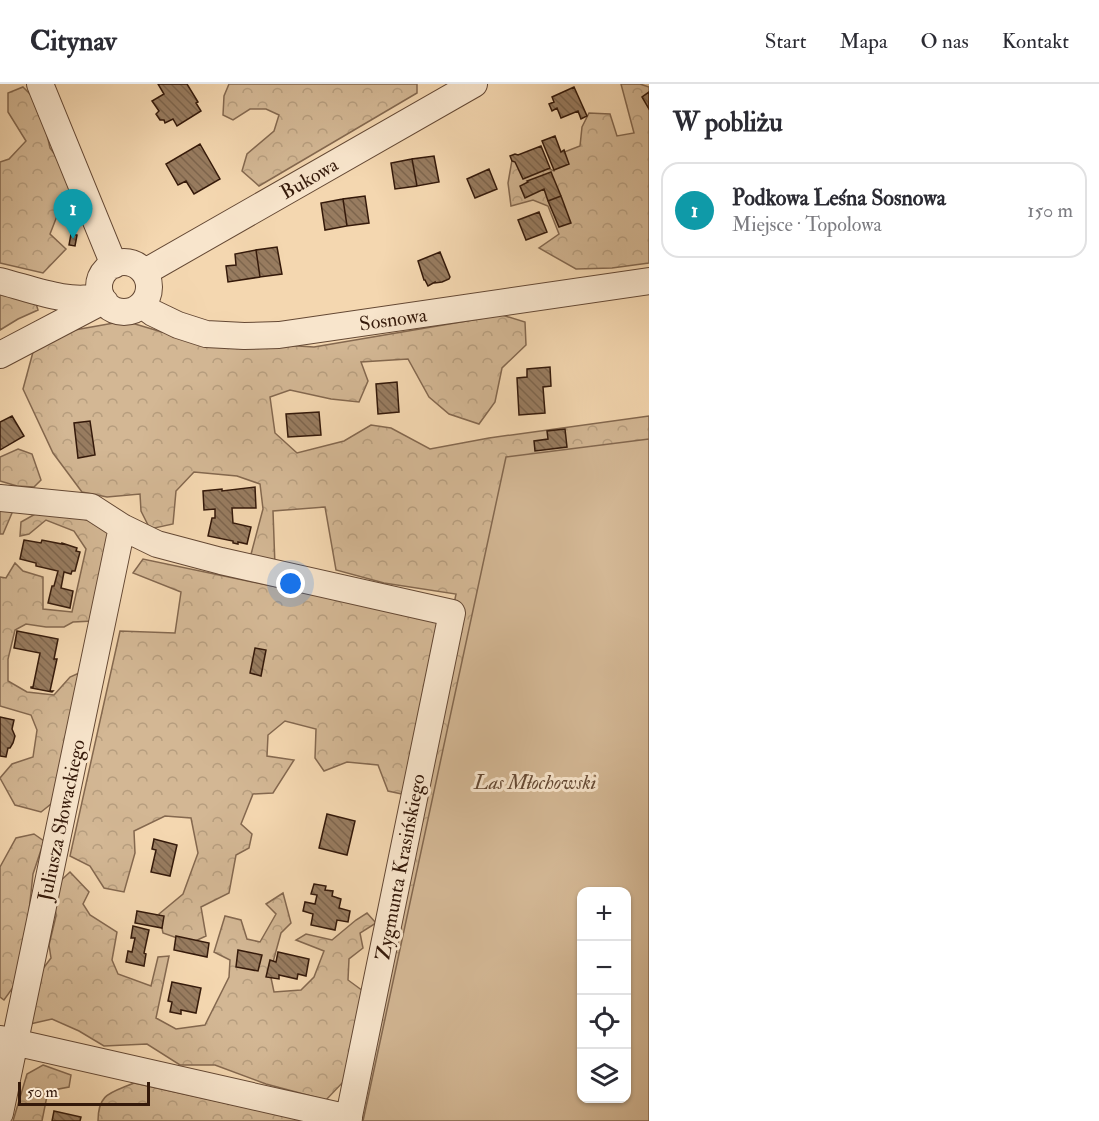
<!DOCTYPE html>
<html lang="pl">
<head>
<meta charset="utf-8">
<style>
	body { margin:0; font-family:"IM FELL Double Pica",serif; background:#f2f2f3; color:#2b2b33 }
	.controls { position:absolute; right:18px; bottom:18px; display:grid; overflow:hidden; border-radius:12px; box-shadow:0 2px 4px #0004 }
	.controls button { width:54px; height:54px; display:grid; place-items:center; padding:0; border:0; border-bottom:2px solid #e1e1e2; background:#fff; color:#2b2b33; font:30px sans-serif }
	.scale { position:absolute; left:18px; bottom:15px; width:132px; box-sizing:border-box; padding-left:6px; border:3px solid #34190a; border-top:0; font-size:16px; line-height:21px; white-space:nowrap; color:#34190a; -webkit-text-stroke:4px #f8e5cc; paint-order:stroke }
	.you { position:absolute; left:291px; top:500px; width:21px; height:21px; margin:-15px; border:4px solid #fff; border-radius:50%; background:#1a73e8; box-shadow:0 0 0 9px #1a73e833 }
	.badge { display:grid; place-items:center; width:39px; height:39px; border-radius:50%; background:#1a73e8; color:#fff; font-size:20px; font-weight:700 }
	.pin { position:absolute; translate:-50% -50px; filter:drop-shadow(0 2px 3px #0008) }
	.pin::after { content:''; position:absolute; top:32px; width:21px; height:18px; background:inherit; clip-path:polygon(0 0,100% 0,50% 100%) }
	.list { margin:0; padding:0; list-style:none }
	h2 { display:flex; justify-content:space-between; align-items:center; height:78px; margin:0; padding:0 24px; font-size:26px }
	h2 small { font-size:20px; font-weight:400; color:#7c7c81 }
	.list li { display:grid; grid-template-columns:39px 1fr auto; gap:18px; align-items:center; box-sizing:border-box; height:96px; margin:0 12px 12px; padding:0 12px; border:2px solid #e1e1e2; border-radius:18px }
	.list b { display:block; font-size:22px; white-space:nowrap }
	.list p { margin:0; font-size:20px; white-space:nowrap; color:#7c7c81 }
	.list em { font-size:20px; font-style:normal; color:#7c7c81 }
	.icon { flex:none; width:33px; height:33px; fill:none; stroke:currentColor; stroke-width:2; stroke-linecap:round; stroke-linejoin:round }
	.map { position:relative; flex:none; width:649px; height:1037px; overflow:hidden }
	header { display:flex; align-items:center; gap:36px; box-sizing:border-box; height:84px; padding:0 30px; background:#fff; border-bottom:2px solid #e1e1e2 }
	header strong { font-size:28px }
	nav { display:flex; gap:33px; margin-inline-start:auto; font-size:21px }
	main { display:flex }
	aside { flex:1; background:#fff }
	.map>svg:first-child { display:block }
	.forest { fill:url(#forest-crowns); stroke:#84684f; stroke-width:1.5; fill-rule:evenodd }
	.park { fill:#d3b794; stroke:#84684f; stroke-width:1.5; fill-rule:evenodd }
	.building { fill:url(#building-back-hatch); stroke:#34190a; stroke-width:1.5 }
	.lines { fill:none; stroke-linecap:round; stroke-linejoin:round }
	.minor-casing { stroke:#644834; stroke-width:28 }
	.minor { stroke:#f8e5cc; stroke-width:26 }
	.labels { text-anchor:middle; stroke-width:6; stroke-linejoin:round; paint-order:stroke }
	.street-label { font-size:20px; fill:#34190a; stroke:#f8e5cc }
	.park-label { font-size:20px; font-style:italic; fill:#644833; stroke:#f8e5cc }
</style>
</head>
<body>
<header>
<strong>Citynav</strong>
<nav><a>Start</a><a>Mapa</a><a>O nas</a><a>Kontakt</a></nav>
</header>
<main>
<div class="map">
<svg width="649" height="1037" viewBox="0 0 649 1037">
	<defs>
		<pattern id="forest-crowns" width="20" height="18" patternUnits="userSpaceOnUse" patternTransform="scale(1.5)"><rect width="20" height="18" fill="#d3b794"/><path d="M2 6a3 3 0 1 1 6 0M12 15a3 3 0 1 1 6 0" fill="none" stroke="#b69d7e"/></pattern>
		<pattern id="building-back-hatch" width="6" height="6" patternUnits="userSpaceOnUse" patternTransform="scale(1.5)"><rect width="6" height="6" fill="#987c60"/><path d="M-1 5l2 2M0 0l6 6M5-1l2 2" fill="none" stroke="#7d654d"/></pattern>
	</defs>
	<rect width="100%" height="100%" fill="#f4d7b0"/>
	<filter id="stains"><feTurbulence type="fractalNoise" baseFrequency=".00333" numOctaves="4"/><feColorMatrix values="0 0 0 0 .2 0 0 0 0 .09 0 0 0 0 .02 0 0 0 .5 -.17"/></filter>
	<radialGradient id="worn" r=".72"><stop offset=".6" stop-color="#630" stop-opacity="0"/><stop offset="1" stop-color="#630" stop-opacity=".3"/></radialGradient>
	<path class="forest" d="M229 0H417V9L259 102 242 87 247 70 274 47 279 31 266 25H250L233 36 223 31 224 12Z
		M621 0H640L649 3V179L612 184 576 185 539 164 559 150 548 122 533 116 511 122 508 99 512 76 539 80 554 87 559 70 580 62 582 43 589 29 610 30 617 52 634 49Z
		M23 3 40 20 50 64 78 102 77 124 57 132 50 150 66 165 43 189 0 179V78L9 75 26 57 8 28V9Z
		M0 208 35 216 38 226 18 235 0 246Z
		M502 231 525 238 526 261 502 284 495 318 479 340 449 330 429 313 408 275 361 278 368 297 359 318 331 315 290 306 270 313 275 349 297 369 344 357 371 341 391 344 430 365 489 354 649 332V1037H350L416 713 388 707 378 681 347 678 324 687 315 674 316 645 285 637 268 651 267 672 294 676 273 709 253 710 241 740 252 750 249 764 236 771 229 809 201 823 206 852 191 859 163 849 159 830 183 810 198 769 191 734 165 732 134 747 135 769 124 808 104 804 90 782 70 772 120 547 175 549 181 508 133 489 143 475 448 539 427 661 456 510 384 499 336 486 325 423 273 427 275 482 250 474 263 425 260 400 237 392 194 388 176 407 173 440 150 445 141 427 140 410 107 413 82 408 53 369 23 305 33 268 69 247 125 237 162 248 217 257 314 263ZM582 808H626V1014H582Z
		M18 365 32 370 41 396 34 403 17 402 0 397V373Z
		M0 421H9L12 429 3 450H0Z
		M54 426 103 441 110 449 93 537 73 538 64 543H46L26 540 15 546 8 575V597L27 608 54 611 70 593 79 589 56 716 41 728 15 721 0 694 12 680 33 673 37 646 31 631 0 622V493L6 494 15 479 23 487 43 493V525L72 528 86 465 74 447 46 436 29 450 20 452 21 438 37 429Z
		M34 750 44 757 33 790 27 846 14 902 4 916 0 913V783L16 754Z
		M70 788 89 808 83 820 90 831 117 848 112 876 118 890 151 902 158 873 169 872 156 934 176 945 205 941 229 893 230 876 214 868 225 832 241 836 247 855 260 858 276 830 266 820 283 809 291 839 281 849 270 889 274 908 301 906 314 893 324 867 296 856 306 850 332 856 356 836 367 829 376 839 360 849 363 864 349 875 348 896 363 907 345 996 326 1016 266 1000 215 981H180L147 960 104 962 79 947 52 935 30 940 36 894 51 874 49 861 56 832 55 822 58 799Z
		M43 981 71 991 69 1003 48 1007 42 1037H13L27 990Z
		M134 999 308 1037H98C98 1009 111 1009 134 999Z"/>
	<path class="park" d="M649 355V1037H363L506 373ZM582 808H626V1014H582Z"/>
	<path class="building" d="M158 0H187L198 18 196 19 201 27 177 42 173 35 165 39 164 36H160L156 30 159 27 152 17 164 10Z
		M574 3 587 32 581 35 578 27 561 34 557 24 552 27 549 20 554 18 552 13Z
		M649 8V25L642 13Z
		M555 52 561 68 564 66 569 80 554 86 542 57Z
		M200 60 220 95 194 110 186 97 178 101 166 80Z
		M541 62 550 84 523 95 515 78 512 77 510 72 515 70 518 71Z
		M434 72 439 98 417 102 412 75Z
		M412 75 417 102 395 105 391 79Z
		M489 85 497 105 475 114 467 95Z
		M551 88 561 112 548 117 544 105 525 114 520 102 528 98 527 97Z
		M365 112 369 139 347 142 343 115Z
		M561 112 571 139 559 143 548 117Z
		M343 115 347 142 325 146 321 119Z
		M539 128 547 148 526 156 518 136Z
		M71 150 77 151 75 162 69 161Z
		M277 163 282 190 260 193 256 166Z
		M256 166 260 193 228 198 226 182 236 181 235 170Z
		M440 168 450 193 449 195 442 198 435 199V198L428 202 425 196H424L418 177Z
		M550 283 551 302 543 303 545 329 519 331 517 294 527 293V285Z
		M397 298 399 328 378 330 376 300Z
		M319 328 321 351 288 353 286 330Z
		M12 332 24 352 0 366V338Z
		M90 337 95 371 78 374 74 339Z
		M565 345 567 363 535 367 534 357 548 355 547 347Z
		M255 403 256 424H232L233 439 251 443 247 460 238 458V460L233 459V457L208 452 212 434H215V425L204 426 203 407 222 405V407Z
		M24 456 41 459 42 456 62 460V459L77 464 76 467 80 468 75 487H72L71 490 64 488 61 504 73 507 70 524 48 519 52 502H54L58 487 36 482V479L20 475Z
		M17 547 58 555 54 575H57L50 607H53L52 608 31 604V603H33L40 569 14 564Z
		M255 564 266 566 261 592 250 589Z
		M0 633 14 636 12 645 15 652 13 659 10 664H8L6 673 0 672Z
		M327 730 355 737 347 771 319 764Z
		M154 755 177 761 170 792 151 788 156 766 152 765Z
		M314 800 326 802 325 806 333 807 332 812 341 815 339 824 350 827 348 838 337 836 335 846 311 841 313 830 303 827 305 818 315 820 317 811 311 810Z
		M137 827 164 832 162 844 135 839Z
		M133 842 149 846 144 869 146 870 144 882 126 878 128 867 132 868 135 854H131Z
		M176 852 209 859 207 873 174 866Z
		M238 866 262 871 258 887 236 883Z
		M278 868 309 875 306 892 298 890 297 895 279 891V895L266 893 270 876 276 878Z
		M172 898 201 904 196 929 181 926V930L170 928 172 918 168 917Z
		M54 1027 81 1033 80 1037H52Z"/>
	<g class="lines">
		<g class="minor-casing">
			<path id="minor" d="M40 0 114 181
				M99 203a25 25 0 1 1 50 0a25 25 0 1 1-50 0Z
				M145 188 474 0
				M0 197C32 205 69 221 101 212
				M142 221 153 229 178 241 206 250 244 252 279 251 649 197
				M0 271 97 220 105 218
				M0 414 91 423 122 443 157 460 221 477 452 529 348 1037
				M0 955 349 1034
				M0 1029 122 443"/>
		</g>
		<use href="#minor" class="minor"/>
	</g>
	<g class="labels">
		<g class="street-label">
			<text transform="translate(309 94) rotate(-30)" y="7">Bukowa</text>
			<text transform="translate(393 235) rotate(-8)" y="7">Sosnowa</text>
			<text transform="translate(61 736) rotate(-78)" y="7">Juliusza Słowackiego</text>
			<text transform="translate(400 783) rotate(-79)" y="7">Zygmunta Krasińskiego</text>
		</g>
		<g class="park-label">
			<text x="535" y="705">Las Młochowski</text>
		</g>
	</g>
	<rect width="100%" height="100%" filter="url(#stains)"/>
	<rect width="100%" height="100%" fill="url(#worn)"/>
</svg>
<div class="controls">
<button>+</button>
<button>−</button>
<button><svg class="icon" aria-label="locate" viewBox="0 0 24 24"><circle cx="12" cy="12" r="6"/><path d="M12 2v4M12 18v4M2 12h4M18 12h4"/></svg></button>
<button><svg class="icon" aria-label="layers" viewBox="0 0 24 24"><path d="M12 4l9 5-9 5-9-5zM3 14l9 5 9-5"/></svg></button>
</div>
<div class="scale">50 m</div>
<div class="you"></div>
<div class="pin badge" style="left:73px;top:155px;background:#0f9aa8">1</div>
</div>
<aside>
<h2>W pobliżu<small></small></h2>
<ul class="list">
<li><span class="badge" style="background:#0f9aa8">1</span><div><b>Podkowa Leśna Sosnowa</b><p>Miejsce · Topolowa</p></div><em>150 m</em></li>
</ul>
</aside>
</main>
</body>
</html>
